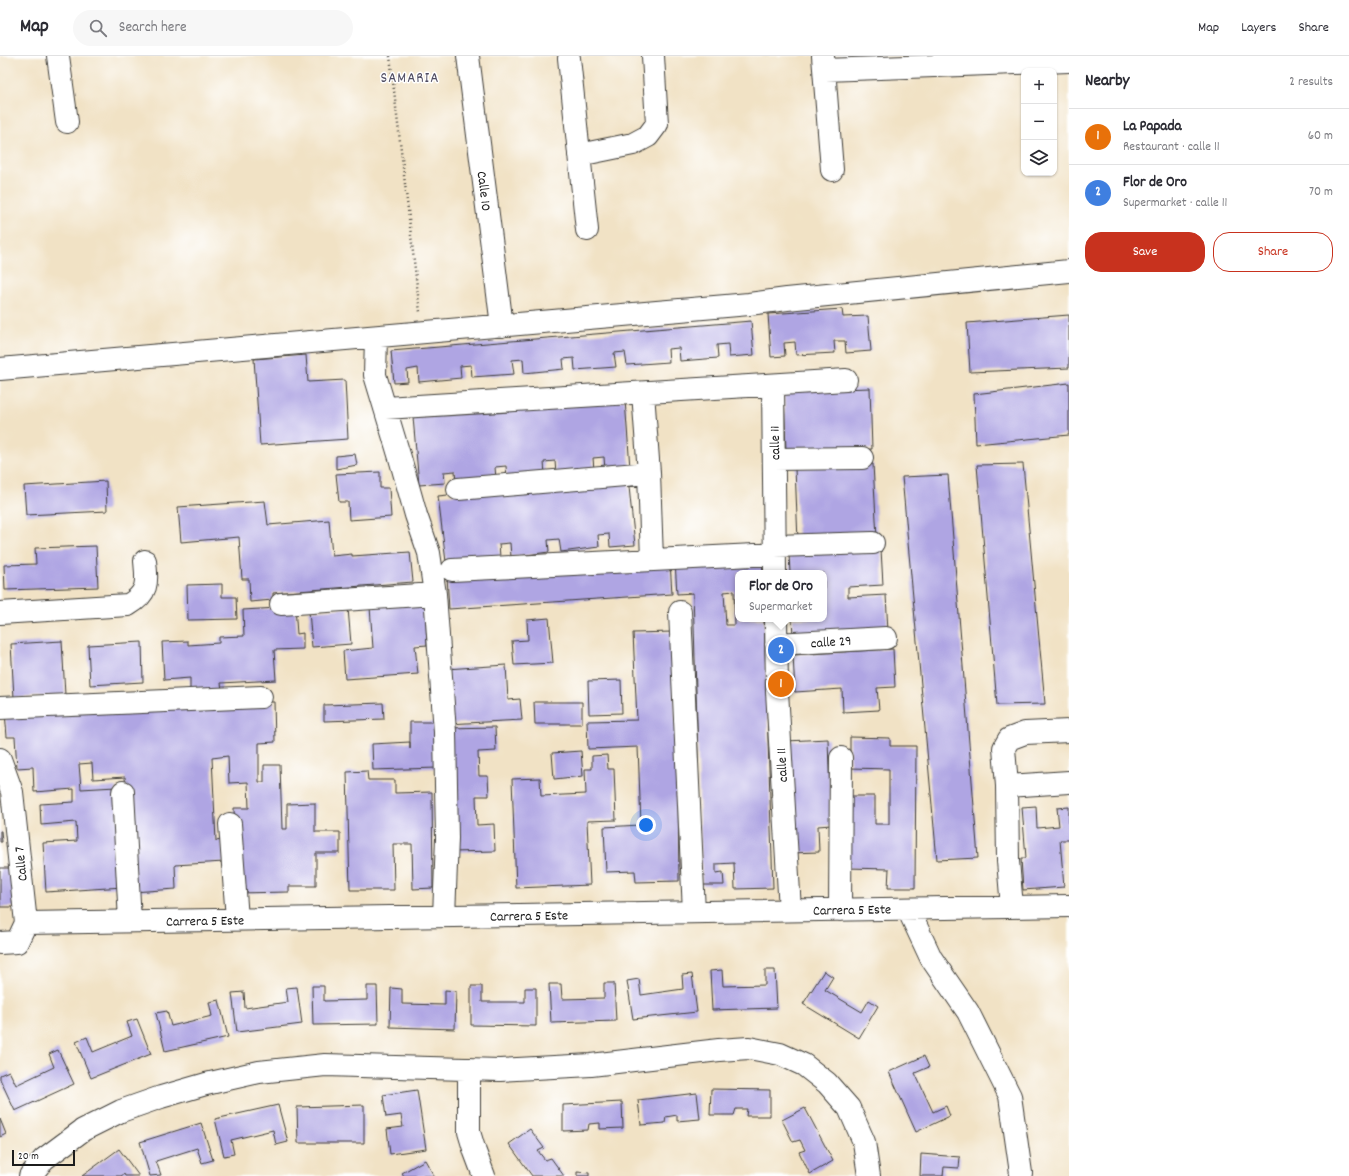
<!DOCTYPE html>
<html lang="en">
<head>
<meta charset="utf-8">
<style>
	body { margin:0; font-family:Dekko,sans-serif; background:#f7f7f7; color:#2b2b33 }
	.controls { position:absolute; right:12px; top:12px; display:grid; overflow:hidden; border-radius:8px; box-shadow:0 1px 3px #0004 }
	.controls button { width:36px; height:36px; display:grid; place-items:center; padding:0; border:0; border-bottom:1px solid #e1e1e2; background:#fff; color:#2b2b33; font:20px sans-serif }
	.scale { position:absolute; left:12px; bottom:10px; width:63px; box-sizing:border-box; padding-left:4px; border:2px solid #1c1c1c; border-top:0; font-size:11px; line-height:14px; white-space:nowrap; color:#1c1c1c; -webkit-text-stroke:3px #fff; paint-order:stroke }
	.you { position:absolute; left:646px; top:769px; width:14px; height:14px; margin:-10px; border:3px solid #fff; border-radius:50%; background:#1a73e8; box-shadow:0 0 0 6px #1a73e833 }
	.badge { display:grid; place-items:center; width:26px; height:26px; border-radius:50%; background:#c8321e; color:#fff; font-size:13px; font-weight:700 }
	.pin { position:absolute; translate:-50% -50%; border:2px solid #fff; box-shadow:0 1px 4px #0006 }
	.popup { position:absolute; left:735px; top:514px; width:92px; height:52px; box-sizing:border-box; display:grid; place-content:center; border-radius:8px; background:#fff; filter:drop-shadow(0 1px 3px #0005); font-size:13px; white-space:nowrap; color:#7c7c81 }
	.popup b { font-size:15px; color:#2b2b33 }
	.popup::after { content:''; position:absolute; left:50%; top:100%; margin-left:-8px; border:8px solid transparent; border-top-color:#fff }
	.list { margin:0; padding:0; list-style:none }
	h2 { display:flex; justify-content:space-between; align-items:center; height:52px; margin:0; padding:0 16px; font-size:17px }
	h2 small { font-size:13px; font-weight:400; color:#7c7c81 }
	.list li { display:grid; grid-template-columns:26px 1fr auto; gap:12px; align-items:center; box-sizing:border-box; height:56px; padding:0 16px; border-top:1px solid #e1e1e2 }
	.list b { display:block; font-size:15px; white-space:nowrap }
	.list p { margin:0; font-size:13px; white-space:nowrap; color:#7c7c81 }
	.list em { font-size:13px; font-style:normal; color:#7c7c81 }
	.actions { display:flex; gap:8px; padding:12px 16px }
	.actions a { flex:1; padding:9px 0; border:1px solid #c8321e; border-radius:16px; text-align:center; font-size:14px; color:#c8321e }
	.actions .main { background:#c8321e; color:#fff }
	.icon { flex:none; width:22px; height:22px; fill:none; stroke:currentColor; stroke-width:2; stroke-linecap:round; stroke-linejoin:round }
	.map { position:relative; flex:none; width:1069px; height:1120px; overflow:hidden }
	header { display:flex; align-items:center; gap:24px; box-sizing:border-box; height:56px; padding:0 20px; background:#fff; border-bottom:1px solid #e1e1e2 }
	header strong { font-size:19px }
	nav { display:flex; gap:22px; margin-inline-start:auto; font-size:14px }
	.search { width:280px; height:36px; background:#f7f7f7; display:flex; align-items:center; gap:10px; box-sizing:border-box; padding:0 14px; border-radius:22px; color:#7c7c81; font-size:15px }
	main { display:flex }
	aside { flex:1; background:#fff }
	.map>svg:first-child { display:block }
	.building { fill:#afa5e3; fill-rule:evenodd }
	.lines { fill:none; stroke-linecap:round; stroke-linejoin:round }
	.minor-casing { stroke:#3c3a35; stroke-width:24 }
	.path { stroke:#3c3a35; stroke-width:2.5; stroke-dasharray:1 3; stroke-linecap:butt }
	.minor { stroke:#fff; stroke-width:22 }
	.labels { text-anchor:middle; stroke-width:3; stroke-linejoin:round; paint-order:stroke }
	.street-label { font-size:14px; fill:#1c1c1c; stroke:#fff }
	.neighbourhood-label { font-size:15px; letter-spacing:1px; fill:#4f4c62; stroke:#fff }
</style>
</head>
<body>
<header>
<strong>Map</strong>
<div class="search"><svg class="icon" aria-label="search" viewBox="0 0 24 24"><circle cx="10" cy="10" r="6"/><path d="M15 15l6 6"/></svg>Search here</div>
<nav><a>Map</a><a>Layers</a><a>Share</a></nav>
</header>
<main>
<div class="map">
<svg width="1069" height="1120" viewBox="0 0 1069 1120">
	<rect width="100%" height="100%" fill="#fff"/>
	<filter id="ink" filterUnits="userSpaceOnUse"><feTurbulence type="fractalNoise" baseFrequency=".025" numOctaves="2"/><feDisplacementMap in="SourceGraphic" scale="8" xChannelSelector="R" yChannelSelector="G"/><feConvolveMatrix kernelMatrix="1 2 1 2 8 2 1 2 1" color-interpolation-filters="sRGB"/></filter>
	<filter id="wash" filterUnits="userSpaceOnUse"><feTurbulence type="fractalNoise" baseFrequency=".012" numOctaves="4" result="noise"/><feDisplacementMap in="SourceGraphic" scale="16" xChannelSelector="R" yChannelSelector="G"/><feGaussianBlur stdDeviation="0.9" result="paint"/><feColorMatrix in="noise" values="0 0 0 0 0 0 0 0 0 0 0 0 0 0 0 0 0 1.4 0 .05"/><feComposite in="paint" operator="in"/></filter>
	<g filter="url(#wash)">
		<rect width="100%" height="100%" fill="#f1e2c5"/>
		<g id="blocks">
			<path class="building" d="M842 253 843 261 868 260 871 295 846 297 845 285H834L835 297 796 299 795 286 784 287 785 300 771 301 768 258Z
				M1069 259V312L970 316 967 267Z
				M751 265 754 299 729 301 728 288 717 289 718 302 680 305 679 292 668 293 669 306 627 309 625 296 614 297 616 311 575 314 574 302 563 303 564 313 524 317 523 303 512 304 514 318 472 321 471 309 460 310 461 322 419 326 418 312 407 314 408 326 394 327 391 295Z
				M306 299 308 326 345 324 348 383 260 389 254 303Z
				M1069 327V379L976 388 974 338Z
				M870 332 872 393 786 396 784 335Z
				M625 344 630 412 605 414 604 401 593 402 594 414 556 418 555 405 544 406 545 419 507 422 506 410 495 411 496 423 456 427 455 415 444 416 445 427 419 429 413 361Z
				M355 398 357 409 336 413V400Z
				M873 408 877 482 798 485 795 412Z
				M1023 408 1045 648 997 649 977 409Z
				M380 416V432H389L391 461 349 464 348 446H339L336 418Z
				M948 419 978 802 937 804 902 421Z
				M628 421 635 489 610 491 609 478 598 479 599 491 561 496 559 483 548 484 549 496 511 501 510 487 499 488 500 501 446 506 438 440Z
				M106 425 107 455 26 459 24 430Z
				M265 445 268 469 329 464 332 500 352 498V500L410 496 413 526 273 537V544L250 546 249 523H242L239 481 181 486 178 451Z
				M96 490 98 531 5 534 4 509 36 508 35 492Z
				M881 493 883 529 848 531V541L886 539 888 575 793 580 792 563H824V517H790L789 497Z
				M762 502 763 517H738V563H764L773 832 735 833 734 807 716 808V817L723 816 724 829H702L693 537 677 538 675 505ZM734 535 735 569H726L724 536Z
				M670 505 672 538 449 553 447 520Z
				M222 528V541H236L237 563 188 564 187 529Z
				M425 547 427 589 415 590 418 618 345 623 343 595 373 592 370 551Z
				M295 551 297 578 303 577V593L274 594 276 624 221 627 222 634 190 636V622L164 624 162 586 188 585V589L219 587V581L244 580 243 554Z
				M348 552 351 588 312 591 309 555Z
				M549 562 553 607 514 609 512 585 528 584 527 564Z
				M672 576 678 728 679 825 636 826 635 815 606 816 604 771 641 769 638 691 588 693 587 665 637 664 633 577Z
				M62 585 65 639 14 642 11 588Z
				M142 586 143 626 90 629 88 589Z
				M893 593 895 631 877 632 879 654 843 656 842 633 795 636 793 599Z
				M506 609 508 644 520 643 522 664 448 668 446 613Z
				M621 624 622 657 589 658 588 625Z
				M257 646H274L275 686 259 687V726H264V709H280L282 773H287V748L315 747V776H340V797H316V830H289V836L237 837 234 752H249L248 726 229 727 228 700 212 702 216 785 222 784 224 806 175 809 176 833 133 836 125 721 93 723 92 707 79 708 81 733 116 731 123 831 46 836 43 787 77 785 76 766 41 769 40 748 74 746V733L34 736 33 711 17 712 15 681H7L5 656Z
				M534 646H582V668H535Z
				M383 647 384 663 324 665V649Z
				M410 666H436L437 712 373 714 372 688 410 686V693Z
				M495 671 496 695 478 696 479 720H488L489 740H476L477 769 494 768 495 795 452 796 448 672Z
				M850 681 890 682V690H916L915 832H888L889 813 847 812 848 740H875V768H889V713L850 712Z
				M828 683 831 769 818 770 819 796 790 797 786 685Z
				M581 695 583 720 554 723 552 697Z
				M607 699 608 713H614L616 764 587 765 590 829 516 832 512 723 540 722 541 740 586 738 585 713H592V700Z
				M367 715 368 724H395V737L432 736 433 832 413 833 412 788H393L394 834H350L347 716Z
				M1036 750 1037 772 1059 770 1057 752 1069 751V784H1060L1064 831 1023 834 1021 802H1026L1022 751Z
				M0 775H1L2 786H0Z
				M0 812H13L14 851H0Z
				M722 914 723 930 765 929V914H775L777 952 712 954 710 915Z
				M824 915 833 921 825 934 862 956 869 944 878 950 859 982 803 948Z
				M692 918 697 956 633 963 627 925 639 923 641 939 683 933 682 919Z
				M604 927H614L616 965 551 967 549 928H561L562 943 604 942Z
				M312 930H324V945L367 944V930H377L378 968 313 969Z
				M471 930H482V946H525V932H536V970L471 969Z
				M297 931 302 968 237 976 232 937 244 936 245 952 288 946 286 932Z
				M391 932 402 933V948L445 949V934L456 935 455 973 390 971Z
				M219 944 228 981 165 995 156 957 167 955 171 970 212 960 209 946Z
				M137 963 151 998 91 1022 76 986 87 981 93 996 132 980 127 966Z
				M58 994 74 1028 15 1055 0 1023V1019L9 1015 16 1029 54 1011 49 998Z
				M924 1000 929 1011 915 1017 933 1056 946 1050 950 1060 916 1076 889 1016Z
				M711 1033 770 1034V1060H746L747 1053H736L734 1059H710Z
				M417 1034 426 1093 390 1098 387 1073 403 1071 401 1059 386 1061 383 1039Z
				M697 1037 700 1063 677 1065V1059L666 1061 665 1067 641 1069 638 1044Z
				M622 1046 623 1072 600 1073V1067L589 1068 588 1074 563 1075V1049Z
				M278 1049 288 1086 276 1089 273 1074 231 1084 234 1098 224 1100 215 1063Z
				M364 1049V1087H298L297 1051Z
				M805 1052 833 1105 810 1118 799 1096 805 1094 800 1084 793 1086 782 1064Z
				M0 1063 6 1078 0 1081Z
				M201 1067 213 1104 202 1107 197 1092 156 1105 161 1119 150 1120 140 1086Z
				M530 1073 544 1092 538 1095 545 1104 551 1102 564 1120H532L509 1088Z
				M119 1093 139 1120H125L124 1118 121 1120H82Z
				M921 1098 960 1101 959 1112 944 1111 943 1120H920Z
				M425 1104 434 1120H404L402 1117Z
				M577 1116 589 1117V1120H577Z"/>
		</g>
	</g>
	<g filter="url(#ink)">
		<use href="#blocks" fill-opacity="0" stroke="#3c3a35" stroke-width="1"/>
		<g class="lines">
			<g class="minor-casing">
				<path id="minor" d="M58 0 67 66
					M468 0 502 270
					M823 0 832 114
					M569 2 587 174
					M825 14 1069 5
					M579 99 633 88 648 80 657 68 653 0
					M376 281 375 319 400 402 416 459 429 497 435 538 445 676 447 782 444 860
					M0 313 749 248 787 243 1069 215
					M773 329 775 517
					M643 337 649 417 652 504
					M385 352 846 324
					M774 403 862 402
					M458 433 649 417
					M775 490 873 487
					M452 514 775 498
					M281 548 435 538
					M680 556 694 856
					M0 557 128 549C149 537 147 526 145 505
					M776 563 777 635 790 854
					M776 588 886 582
					M0 652 261 641
					M0 703 12 736 26 867
					M1007 730 1069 726
					M123 736 130 865
					M230 768 237 863
					M1012 851 1008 805 1007 730 1004 692 1009 683 1025 677 1069 675
					M908 853 931 902 968 956 1010 1040 1021 1117 1020 1120
					M840 854 841 702
					M26 867 1069 850
					M0 887 17 886 26 867
					M469 1013V1076L475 1096 484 1120
					M30 1120 44 1103 83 1074 121 1055 161 1041 206 1028 259 1016 325 1009 500 1014 591 1009 719 994 749 992 780 998 804 1009 827 1027 849 1052 864 1086 869 1120"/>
			</g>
			<path class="path" d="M390 0 420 256"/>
			<use href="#minor" class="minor"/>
		</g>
	</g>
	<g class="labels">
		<g class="street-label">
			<text transform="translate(485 135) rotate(83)" y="5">Calle 10</text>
			<text transform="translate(774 387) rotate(-91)" y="5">calle 11</text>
			<text transform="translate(831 585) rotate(-4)" y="5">calle 29</text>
			<text transform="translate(781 709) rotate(-93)" y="5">calle 11</text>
			<text transform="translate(20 808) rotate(-96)" y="5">Calle 7</text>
			<text transform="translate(852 853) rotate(-1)" y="5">Carrera 5 Este</text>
			<text transform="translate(529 859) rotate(-1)" y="5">Carrera 5 Este</text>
			<text transform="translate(205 864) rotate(-1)" y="5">Carrera 5 Este</text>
		</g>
		<g class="neighbourhood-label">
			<text x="410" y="26">SAMARIA</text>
		</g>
	</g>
</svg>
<div class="controls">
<button>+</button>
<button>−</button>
<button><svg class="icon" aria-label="layers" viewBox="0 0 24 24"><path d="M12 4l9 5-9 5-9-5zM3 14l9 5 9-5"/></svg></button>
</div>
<div class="scale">20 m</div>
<div class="you"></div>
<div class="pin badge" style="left:781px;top:628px;background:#e8710a">1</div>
<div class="pin badge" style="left:781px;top:594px;background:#3f7fe0">2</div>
<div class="popup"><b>Flor de Oro</b>Supermarket</div>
</div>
<aside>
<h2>Nearby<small>2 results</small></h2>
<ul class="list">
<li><span class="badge" style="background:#e8710a">1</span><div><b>La Papada</b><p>Restaurant · calle 11</p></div><em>60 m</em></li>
<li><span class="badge" style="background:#3f7fe0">2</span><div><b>Flor de Oro</b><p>Supermarket · calle 11</p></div><em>70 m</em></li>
</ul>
<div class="actions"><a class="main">Save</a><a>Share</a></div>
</aside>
</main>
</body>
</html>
